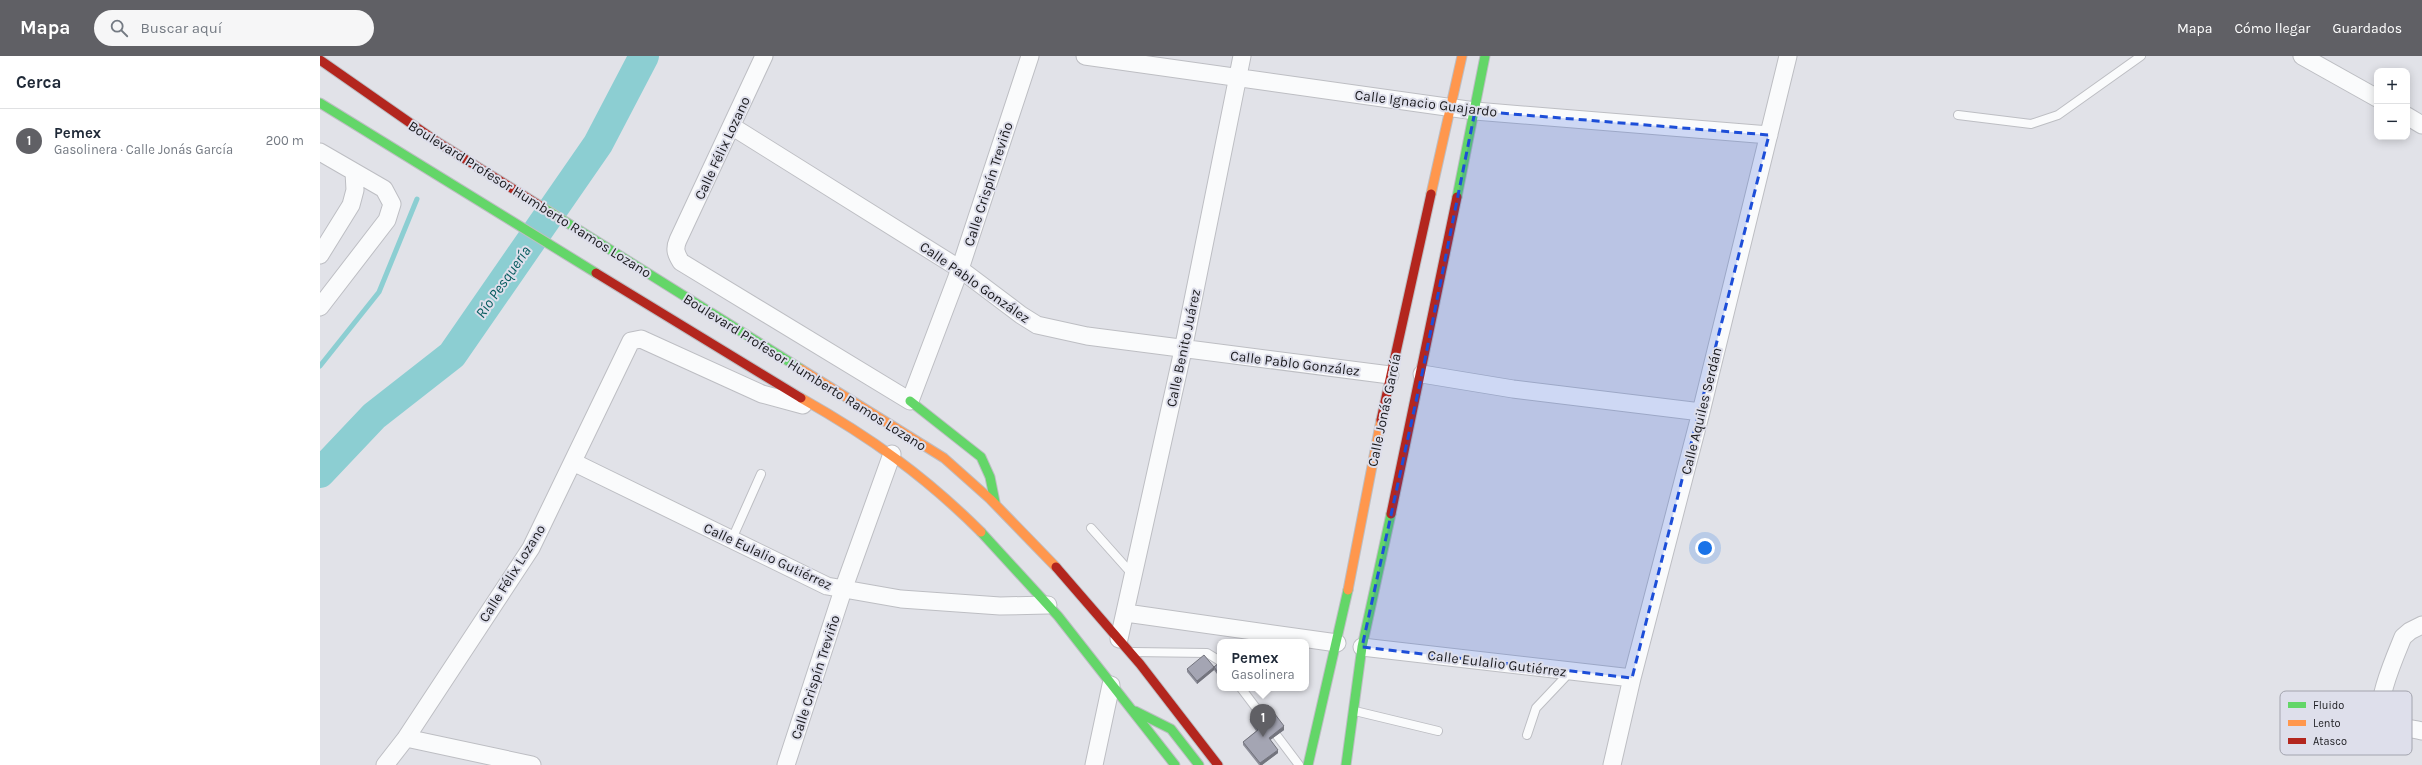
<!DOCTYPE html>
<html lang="es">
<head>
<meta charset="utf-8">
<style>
	body { margin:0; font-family:Karla,sans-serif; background:#f6f6f7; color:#1f2937 }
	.controls { position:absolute; right:12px; top:12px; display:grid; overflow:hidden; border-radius:8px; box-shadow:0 2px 10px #0003 }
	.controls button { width:36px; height:36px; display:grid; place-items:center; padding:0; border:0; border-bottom:1px solid #e0e1e3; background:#fff; color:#1f2937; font:20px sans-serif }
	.you { position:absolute; left:1385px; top:492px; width:14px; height:14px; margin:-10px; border:3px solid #fff; border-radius:50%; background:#1a73e8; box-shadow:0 0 0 6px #1a73e833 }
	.badge { display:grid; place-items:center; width:26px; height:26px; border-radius:50%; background:#606065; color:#fff; font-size:13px; font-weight:700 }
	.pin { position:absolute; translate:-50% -33px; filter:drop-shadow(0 1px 2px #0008) }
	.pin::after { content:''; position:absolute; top:21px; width:14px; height:12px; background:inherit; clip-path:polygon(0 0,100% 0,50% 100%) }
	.popup { position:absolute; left:897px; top:583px; width:92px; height:52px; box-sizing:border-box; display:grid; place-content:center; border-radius:8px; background:#fff; filter:drop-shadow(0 1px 3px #0005); font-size:13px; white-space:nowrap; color:#747a83 }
	.popup b { font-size:15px; color:#1f2937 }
	.popup::after { content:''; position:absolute; left:50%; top:100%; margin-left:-8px; border:8px solid transparent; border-top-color:#fff }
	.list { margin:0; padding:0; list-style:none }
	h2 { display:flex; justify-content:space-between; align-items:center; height:52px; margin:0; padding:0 16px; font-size:17px }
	h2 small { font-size:13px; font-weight:400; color:#747a83 }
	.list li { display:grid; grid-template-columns:26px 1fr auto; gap:12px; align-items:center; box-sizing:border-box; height:64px; padding:0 16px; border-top:1px solid #e0e1e3 }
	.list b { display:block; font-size:15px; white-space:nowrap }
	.list p { margin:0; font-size:13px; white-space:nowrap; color:#747a83 }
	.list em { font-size:13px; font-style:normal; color:#747a83 }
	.icon { flex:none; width:22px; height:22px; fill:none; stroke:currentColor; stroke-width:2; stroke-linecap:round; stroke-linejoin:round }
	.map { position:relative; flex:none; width:2102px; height:709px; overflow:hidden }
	header { display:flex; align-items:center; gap:24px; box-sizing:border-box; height:56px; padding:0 20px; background:#606065; color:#fff }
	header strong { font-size:19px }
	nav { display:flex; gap:22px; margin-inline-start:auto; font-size:14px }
	.search { width:280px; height:36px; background:#f6f6f7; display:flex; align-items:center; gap:10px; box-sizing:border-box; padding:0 14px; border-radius:22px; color:#747a83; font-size:15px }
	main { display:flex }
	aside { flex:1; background:#fff }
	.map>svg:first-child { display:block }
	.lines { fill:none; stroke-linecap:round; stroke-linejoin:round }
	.stream { stroke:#8cced2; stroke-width:5 }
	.river { stroke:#8cced2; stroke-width:30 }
	.lane-casing { stroke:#bdbec3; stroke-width:10 }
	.street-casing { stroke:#bdbec3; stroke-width:19 }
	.fast-casing { stroke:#bdbec3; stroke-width:11 }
	.slow-casing { stroke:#bdbec3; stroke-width:11 }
	.jam-casing { stroke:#bdbec3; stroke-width:11 }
	.lane { stroke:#fafbfc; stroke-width:8 }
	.street { stroke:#fafbfc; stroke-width:17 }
	.fast { stroke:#63d668; stroke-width:9 }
	.slow { stroke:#ff974d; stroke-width:9 }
	.jam { stroke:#b3261e; stroke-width:9 }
	.wall { fill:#8d8e9a }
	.shaded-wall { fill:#73747d }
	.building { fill:#a4a5b3; stroke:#73747d }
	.marked { fill:#1d4ed8; fill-opacity:0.2; stroke:#1d4ed8; stroke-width:3; stroke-dasharray:8 5; stroke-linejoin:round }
	.labels { text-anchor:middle; stroke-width:4; stroke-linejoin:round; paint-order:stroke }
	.street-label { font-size:14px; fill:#1a1a1e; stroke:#dedfeb }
	.water-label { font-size:15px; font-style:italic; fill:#075c5f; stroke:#dedfeb }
	.key { fill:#dedfeb; stroke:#a3a4ae; stroke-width:1 }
	.key-label { font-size:11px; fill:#1a1a1e }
</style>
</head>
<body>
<header>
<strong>Mapa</strong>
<div class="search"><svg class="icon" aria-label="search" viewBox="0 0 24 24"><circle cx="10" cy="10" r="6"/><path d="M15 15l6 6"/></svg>Buscar aquí</div>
<nav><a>Mapa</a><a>Cómo llegar</a><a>Guardados</a></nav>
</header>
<main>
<aside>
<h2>Cerca<small></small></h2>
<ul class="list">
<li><span class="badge">1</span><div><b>Pemex</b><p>Gasolinera · Calle Jonás García</p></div><em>200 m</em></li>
</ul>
</aside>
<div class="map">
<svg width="2102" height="709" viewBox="0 0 2102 709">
	<rect width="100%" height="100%" fill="#e1e2e8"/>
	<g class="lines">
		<path class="stream" d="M0 310 59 236 97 143"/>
		<path class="river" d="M0 417 54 360 132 299 278 88 324 0"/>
		<g class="lane-casing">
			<path id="lane" d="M1638 59 1711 68 1738 59 1821 0
				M771 472 812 518
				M412 483 441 418
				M813 596 887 597 900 605
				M921 632 979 709
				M1035 655 1118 675
				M1207 679 1216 652 1251 615"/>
		</g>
		<g class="street-casing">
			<path id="street" d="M444 0 358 184C354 193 356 198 361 206L590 345 640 213 710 0
				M765 0 1155 55 1449 79
				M1982 0 2057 42
				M2087 60 2102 69
				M413 71 640 213 701 259 717 269 767 280 1070 319
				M0 96 64 133 72 148 67 164 0 251
				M0 199 31 149 35 134 34 116
				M1102 318 1193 333 1381 356
				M253 406 507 530 581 543 680 550 728 549
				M806 557 1017 587
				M2102 569 2090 575 2083 581C2077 596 2051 654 2064 665 2069 670 2094 673 2102 675
				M799 583 863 294 922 0
				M1042 591 1312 622
				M86 682 212 709
				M65 709 86 682 211 492 311 285 321 283 442 338 483 349
				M466 709 523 534 572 398
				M774 709 791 629
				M1292 709 1312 622 1381 356 1468 0"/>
		</g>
		<g class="fast-casing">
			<path id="fast" d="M0 47 276 217
				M1137 141 1165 0
				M222 151 481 313
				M590 345 661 401 670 421 675 446
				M661 476 738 560 855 709
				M815 655 851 673 879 709
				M988 709 1028 534
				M1026 709 1042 591 1071 458"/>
		</g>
		<g class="slow-casing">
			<path id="slow" d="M1111 138 1142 0
				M481 313 624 402 670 443 736 511
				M481 342C550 381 605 420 661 476
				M1028 534 1061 364"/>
		</g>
		<g class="jam-casing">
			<path id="jam" d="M0 4 116 85 222 151
				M276 217 481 342
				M1061 364 1111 138
				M1071 458 1137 141
				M736 511 820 608 898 709"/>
		</g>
		<use href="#lane" class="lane"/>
		<use href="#street" class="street"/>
		<use href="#fast" class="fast"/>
		<use href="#slow" class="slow"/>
		<use href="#jam" class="jam"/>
	</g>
	<path class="wall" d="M900 606V622L894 614V611Z
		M867 613 894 614 877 628 867 616Z
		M930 663 964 674 950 684 958 697 942 709H939L923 689V686L936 675 930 666Z"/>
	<path class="shaded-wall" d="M894 611V614L877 628V625Z
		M964 670V674L949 685V682Z
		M958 694V697L942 709H940V707Z"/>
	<path class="building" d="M884 599 894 611 877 625 867 613Z
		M900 606V619L894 611Z
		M948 649 964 670 949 682 958 694 940 707 923 686 938 674 930 663Z"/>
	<path class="marked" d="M1155 55 1449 79 1312 622 1042 591 1102 318Z"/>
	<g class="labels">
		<g class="street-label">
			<text transform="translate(1106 47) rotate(7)" y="5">Calle Ignacio Guajardo</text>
			<text transform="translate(402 92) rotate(-65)" y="5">Calle Félix Lozano</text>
			<text transform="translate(668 128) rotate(-72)" y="5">Calle Crispín Treviño</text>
			<text transform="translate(210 143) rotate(32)" y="5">Boulevard Profesor Humberto Ramos Lozano</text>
			<text transform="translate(655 226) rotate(35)" y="5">Calle Pablo González</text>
			<text transform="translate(863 292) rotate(-78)" y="5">Calle Benito Juárez</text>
			<text transform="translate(975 307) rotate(7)" y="5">Calle Pablo González</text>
			<text transform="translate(485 316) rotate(32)" y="5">Boulevard Profesor Humberto Ramos Lozano</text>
			<text transform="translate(1064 354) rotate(-78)" y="5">Calle Jonás García</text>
			<text transform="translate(1381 355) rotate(-76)" y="5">Calle Aquiles Serdán</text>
			<text transform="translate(448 500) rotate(25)" y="5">Calle Eulalio Gutiérrez</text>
			<text transform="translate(192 517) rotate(-58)" y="5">Calle Félix Lozano</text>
			<text transform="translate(1177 607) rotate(7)" y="5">Calle Eulalio Gutiérrez</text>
			<text transform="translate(495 621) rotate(-72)" y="5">Calle Crispín Treviño</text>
		</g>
		<g class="water-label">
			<text transform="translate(183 226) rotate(-55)" y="5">Río Pesquería</text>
		</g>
	</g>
	<rect x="1960" y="635" width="132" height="64" rx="6" class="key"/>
	<rect x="1968" y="646" width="18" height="6" fill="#63d668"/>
	<rect x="1968" y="664" width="18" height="6" fill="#ff974d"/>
	<rect x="1968" y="682" width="18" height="6" fill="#b3261e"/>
	<g class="key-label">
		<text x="1993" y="653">Fluido</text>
		<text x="1993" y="671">Lento</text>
		<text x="1993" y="689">Atasco</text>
	</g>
</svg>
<div class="controls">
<button>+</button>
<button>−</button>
</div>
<div class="you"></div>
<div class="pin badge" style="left:943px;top:681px">1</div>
<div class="popup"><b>Pemex</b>Gasolinera</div>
</div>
</main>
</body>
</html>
